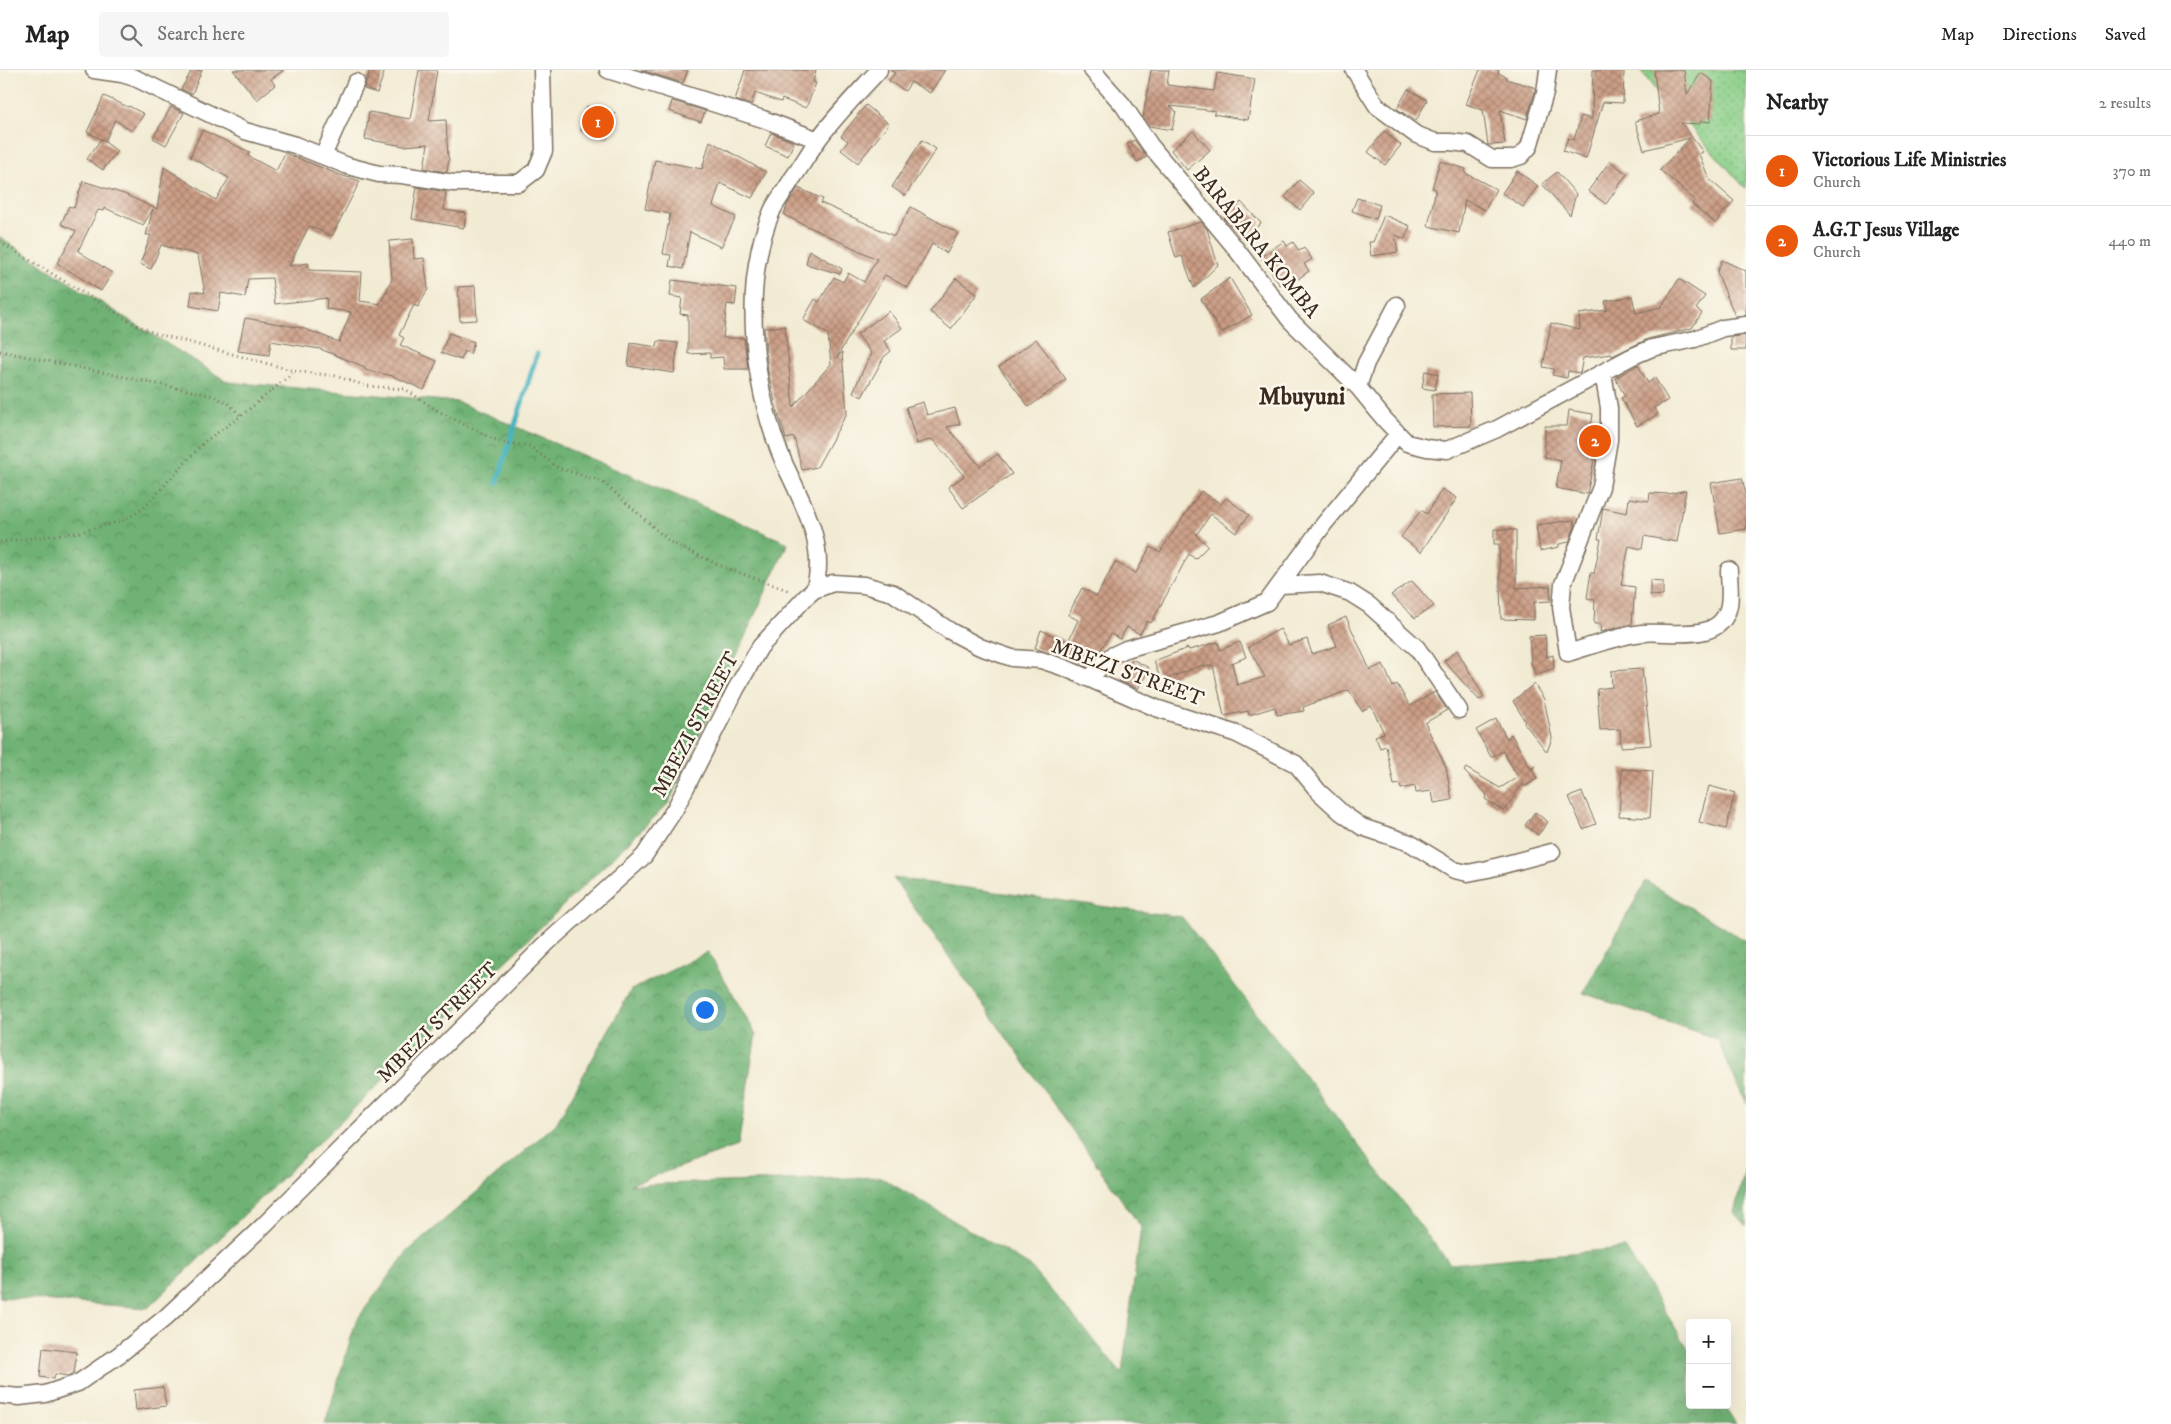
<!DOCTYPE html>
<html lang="en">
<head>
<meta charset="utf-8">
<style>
	body { margin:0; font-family:"IM FELL DW Pica",serif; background:#f6f6f6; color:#222 }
	.controls { position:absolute; right:15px; bottom:15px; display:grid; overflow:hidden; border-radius:5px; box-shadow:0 5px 20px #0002 }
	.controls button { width:45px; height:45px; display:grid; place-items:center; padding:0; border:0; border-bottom:1px solid #e0e0e0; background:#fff; color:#222; font:25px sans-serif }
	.you { position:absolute; left:704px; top:939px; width:18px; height:18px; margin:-12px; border:4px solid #fff; border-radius:50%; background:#1a73e8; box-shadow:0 0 0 8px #1a73e833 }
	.badge { display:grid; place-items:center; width:32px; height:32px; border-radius:50%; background:#ea580c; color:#fff; font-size:16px; font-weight:700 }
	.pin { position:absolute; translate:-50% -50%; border:2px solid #fff; box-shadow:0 1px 5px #0006 }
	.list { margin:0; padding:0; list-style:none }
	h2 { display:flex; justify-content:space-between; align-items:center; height:65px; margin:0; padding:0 20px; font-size:21px }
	h2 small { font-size:16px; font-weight:400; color:#767676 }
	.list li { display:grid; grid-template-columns:32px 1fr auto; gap:15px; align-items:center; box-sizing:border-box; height:70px; padding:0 20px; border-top:1px solid #e0e0e0 }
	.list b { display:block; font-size:19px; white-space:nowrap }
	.list p { margin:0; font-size:16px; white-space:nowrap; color:#767676 }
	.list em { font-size:16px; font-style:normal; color:#767676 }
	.icon { flex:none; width:28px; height:28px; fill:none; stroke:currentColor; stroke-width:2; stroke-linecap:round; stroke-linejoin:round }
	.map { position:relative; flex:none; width:1746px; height:1354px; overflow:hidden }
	header { display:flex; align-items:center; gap:30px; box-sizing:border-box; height:70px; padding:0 25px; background:#fff; border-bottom:1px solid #e0e0e0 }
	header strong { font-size:24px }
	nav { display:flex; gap:28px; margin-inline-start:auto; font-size:18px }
	.search { width:350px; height:45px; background:#f6f6f6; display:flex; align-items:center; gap:12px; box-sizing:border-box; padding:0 18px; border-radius:5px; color:#767676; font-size:19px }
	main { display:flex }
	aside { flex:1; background:#fff }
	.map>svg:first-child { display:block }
	.green { fill:url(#green-dots); stroke:#627c54 }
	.forest { fill:url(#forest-crowns); stroke:#556e4a }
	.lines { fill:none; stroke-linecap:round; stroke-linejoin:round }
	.stream { stroke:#44b2c0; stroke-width:5 }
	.building { fill:url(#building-cross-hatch) }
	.minor-casing { stroke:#7b6e5e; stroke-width:19 }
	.path { stroke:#7b6e5e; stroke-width:3; stroke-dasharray:1 4; stroke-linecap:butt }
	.minor { stroke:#fff; stroke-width:16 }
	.labels { text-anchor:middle; stroke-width:5; stroke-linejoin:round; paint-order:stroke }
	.street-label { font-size:21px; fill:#3b2a1e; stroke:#fbf7ec }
	.quarter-label { font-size:24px; font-weight:bold; fill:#3b2a1e; stroke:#fbf7ec }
</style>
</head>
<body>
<header>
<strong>Map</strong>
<div class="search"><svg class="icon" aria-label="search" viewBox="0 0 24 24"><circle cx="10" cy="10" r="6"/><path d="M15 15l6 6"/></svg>Search here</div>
<nav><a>Map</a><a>Directions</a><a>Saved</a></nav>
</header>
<main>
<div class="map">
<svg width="1746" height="1354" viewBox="0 0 1746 1354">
	<defs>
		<pattern id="green-dots" width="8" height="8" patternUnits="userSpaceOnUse" patternTransform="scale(1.25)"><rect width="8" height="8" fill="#8acf89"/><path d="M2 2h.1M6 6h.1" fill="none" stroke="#72a86f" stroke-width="1.8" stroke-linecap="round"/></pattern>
		<pattern id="forest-crowns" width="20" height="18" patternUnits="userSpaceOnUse" patternTransform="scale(1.25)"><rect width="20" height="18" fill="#6fb275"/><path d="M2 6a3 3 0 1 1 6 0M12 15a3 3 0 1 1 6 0" fill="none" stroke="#5c915f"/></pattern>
		<pattern id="building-cross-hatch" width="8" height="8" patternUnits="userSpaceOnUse" patternTransform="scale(1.25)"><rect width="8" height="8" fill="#cb9d85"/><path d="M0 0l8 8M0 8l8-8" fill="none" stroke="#a6806c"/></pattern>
	</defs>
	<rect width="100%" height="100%" fill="#fbf7ec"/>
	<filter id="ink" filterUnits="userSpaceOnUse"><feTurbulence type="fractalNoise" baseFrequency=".02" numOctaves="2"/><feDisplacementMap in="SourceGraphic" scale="10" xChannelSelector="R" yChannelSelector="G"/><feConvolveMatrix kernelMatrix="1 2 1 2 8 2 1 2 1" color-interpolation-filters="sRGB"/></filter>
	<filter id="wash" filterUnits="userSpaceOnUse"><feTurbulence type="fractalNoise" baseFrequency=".0096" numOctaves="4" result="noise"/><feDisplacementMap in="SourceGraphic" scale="20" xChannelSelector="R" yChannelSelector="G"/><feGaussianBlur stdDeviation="1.12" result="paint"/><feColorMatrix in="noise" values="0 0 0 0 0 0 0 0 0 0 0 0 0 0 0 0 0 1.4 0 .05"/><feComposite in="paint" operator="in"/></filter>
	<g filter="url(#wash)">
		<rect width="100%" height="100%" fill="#f2ebd4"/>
		<path class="green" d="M1640 0H1746V119L1668 32C1658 27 1648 9 1640 0Z"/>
		<path class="forest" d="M0 167 62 208 228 312 458 332 788 473 668 734 148 1238 0 1227Z
			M893 808 1182 847 1450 1194 1625 1178 1690 1281V1335H1724L1736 1354H325L356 1251 407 1182 556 1054 631 920 708 882 756 964 738 1076 629 1115 880 1107 1030 1196 1122 1303 1141 1157Z
			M1646 811 1746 871V1034L1717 969 1583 923Z
			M1746 1095V1156L1734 1143Z"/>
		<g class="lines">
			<path class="stream" d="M497 413 537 284"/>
		</g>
		<g id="blocks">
			<path class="building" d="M192 0H202L192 24 181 19Z
				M233 0H284L271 9 275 15 257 30Z
				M370 0H385L377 23 364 19Z
				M419 0H437L429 51 446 50 448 88H449L447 102 424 98 428 74 404 76 365 69 369 42 410 49Z
				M641 0H688L683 13Z
				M745 0H816L813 12 816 13 806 38 782 29 781 32 755 23 751 35 735 30Z
				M890 0H945L930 23 911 12 905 21 889 11 895 3Z
				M1151 0H1169L1167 15 1214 21 1217 3 1255 9 1248 50 1213 44 1216 41 1170 36 1176 41 1172 60 1149 56 1143 47Z
				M1480 0H1499L1498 3 1507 7 1506 9 1536 18 1527 49 1500 40 1505 74 1488 75 1483 40 1466 34Z
				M1593 0 1624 1 1623 33 1603 32 1586 89 1563 81 1568 68 1574 70 1581 46 1592 49Z
				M1654 0H1684L1687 24 1701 3 1713 11 1710 52 1701 51 1700 54 1681 53 1703 82 1699 84 1709 109 1734 131 1715 153 1692 134 1695 130 1660 100 1690 68 1644 80 1635 51 1659 44Z
				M1408 19 1427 30 1416 51 1397 39Z
				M104 26 128 37 129 36 144 44 132 61 115 50 105 71 87 62Z
				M672 31 705 41 701 52 669 41Z
				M866 35 889 54 858 93 841 80 848 71 841 66Z
				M587 36 615 43 608 67 581 60Z
				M171 37 184 43 166 75 153 68Z
				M202 60 250 82 248 86 276 101 285 83 340 105 360 111 332 166 309 156 289 196 308 193 309 200 362 202 360 231 380 234 392 209 389 171 413 169 414 189 424 188 428 219 418 237 414 235 399 265 404 268 400 275 437 291 424 320 393 306 365 300V297L320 279 271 271 269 285 238 281 245 248 302 258 339 272 351 242 326 239 327 228 275 234 272 208 248 209 245 227 221 223 218 241 190 236 192 221 205 223 198 185 161 175 151 199 140 194 151 165H146L153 139 143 155 105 138 104 141 98 140 78 181 112 203 101 221 57 193 76 161 61 154 69 136 74 138 83 111 124 124 157 139 164 97 216 130 229 108 190 87Z
				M1193 61 1210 80 1187 100 1171 80Z
				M1384 61 1401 75 1385 95 1368 82Z
				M771 63 794 72 788 86 765 76Z
				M101 69 117 81 103 100 87 89Z
				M922 70 936 79 905 126 892 117Z
				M1134 70 1147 87 1137 92 1127 74Z
				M710 71 766 102 752 128 720 113 713 136 736 147 721 177 690 162 683 199 669 196 671 185 663 184 670 144 645 139 655 90 702 99Z
				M1440 91 1466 99 1465 103 1496 119 1485 140 1465 130 1459 163 1428 156 1436 119 1432 118Z
				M1610 91 1627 104 1606 134 1588 121Z
				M1517 101 1538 116 1523 137 1502 123Z
				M1557 102 1576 124 1570 145 1542 114Z
				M1299 110 1314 123 1300 140 1285 127Z
				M417 117 446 122 444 140 466 143 464 158 412 149Z
				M798 118 823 129 821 133 894 166 911 137 958 163 947 183 932 174 908 218 885 205 836 289 842 282 847 343 817 397 802 400 794 367 786 369 777 340 768 301 764 258 785 256 793 337 831 294 828 264 803 250 815 229 819 232 834 207 843 212 848 203 864 212 877 189 784 145 788 133Z
				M1357 128 1380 135 1376 149 1352 141Z
				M1241 132 1261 153 1244 169 1224 148Z
				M1384 145 1410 156 1405 169 1395 165 1398 182 1371 186 1369 172H1373Z
				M1201 152 1207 159 1218 195 1194 218 1182 186 1176 188 1168 162Z
				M1284 171 1287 176 1293 172 1299 181 1304 178 1312 189 1304 194 1309 201 1295 211 1292 206 1280 215 1261 187Z
				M809 180 842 199 840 204 806 194Z
				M1722 190 1746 201V245L1735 246 1717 202Z
				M956 208 977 224 951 259 930 242Z
				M1230 208 1252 245 1221 263 1201 229Z
				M1679 209 1705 226 1696 239 1702 243 1692 258 1648 269 1612 286 1611 284 1583 288 1580 303 1568 301 1567 308 1552 305 1554 299 1543 297 1551 253 1580 260 1579 244 1607 240 1605 231 1632 226 1636 243 1661 237Z
				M672 210 737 218 735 235 727 234 723 268H744L748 299H724L723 287 710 288V283L688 284V245L680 244 682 228 670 226Z
				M475 216 477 250 460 251 458 217Z
				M889 241 902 258 884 271 891 281 884 287 862 327 853 322 871 283 857 264Z
				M449 263 474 272 470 284 464 281 461 290 441 283Z
				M1746 265V280H1731V267Z
				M1036 269 1066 309 1029 337 999 297Z
				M658 271 678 273 674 303 628 296 631 273 657 277Z
				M1638 295 1648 313 1655 308 1668 330 1654 338 1658 344 1637 356 1621 328 1625 326 1615 308Z
				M1425 301 1438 304 1435 320 1422 318Z
				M1470 323 1471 356 1433 357 1432 324Z
				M923 332 927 345 955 338 960 354 947 357 980 396 998 384 1012 404 963 438 948 417 964 406 932 369 917 374 906 337Z
				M1569 340 1593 344 1589 370 1598 371 1587 424 1556 418 1561 390 1545 387V356H1567Z
				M1742 408 1746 424V459L1720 463 1711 413Z
				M1442 419 1457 428 1421 482 1401 467 1421 440 1427 444Z
				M1686 420 1677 472 1644 466 1642 479 1629 476 1621 515 1635 517 1632 554 1600 562 1601 554H1594L1595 530 1587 528 1591 502 1594 504 1601 469H1598L1603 438 1627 443 1629 428 1649 431 1650 423 1668 424Z
				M1201 421 1221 434 1226 428 1249 445 1236 463 1211 444 1196 465 1208 476 1195 489 1189 484 1151 553 1147 551 1140 564 1127 557 1120 569 1111 564 1095 588 1087 597 1035 578 1041 560 1068 572 1078 550 1068 545 1082 518 1097 526 1115 492 1136 503 1150 477 1160 482Z
				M1574 450 1575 456 1569 472 1559 474V477L1540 481 1536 455Z
				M1494 459 1516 460V518L1550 516 1551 531 1534 532V550L1501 549 1499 474H1494Z
				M1650 510 1663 511V526L1650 525Z
				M1412 511 1434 536 1415 548 1391 525Z
				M1346 547 1370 600 1383 594 1393 617 1397 614 1410 636 1435 622 1447 640 1425 653 1446 697 1452 730 1434 733 1432 721 1416 723 1415 716 1401 719 1400 714 1394 715 1386 676 1380 678 1375 666 1384 663 1371 636 1362 641 1349 620 1303 637 1304 641 1277 645 1275 637 1249 645 1248 641 1224 646 1213 595 1204 597 1203 595 1161 611 1154 591 1188 578 1189 580 1218 572 1220 580 1240 572 1246 587 1232 593 1237 615 1265 607 1248 577 1280 559 1289 575 1307 569 1312 584 1337 576 1328 555Z
				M1545 565 1547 587 1553 585 1554 598 1535 605 1531 592 1529 566Z
				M1457 580 1484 627 1479 630 1444 591Z
				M1132 589 1149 598 1138 619 1120 611Z
				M1642 599 1651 675 1621 677 1620 659 1600 660 1597 619 1612 617 1611 601Z
				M1534 614 1544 629 1552 668 1547 682 1524 653 1525 651 1513 631Z
				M1496 649 1507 669 1511 664 1531 699 1535 696 1532 700 1537 709 1524 717 1523 714 1504 741 1485 729 1487 725 1464 701 1466 698 1500 718 1518 707 1503 681 1491 687 1476 660Z
				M1622 699 1653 701 1650 748 1619 746Z
				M1709 716 1735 723 1726 759 1699 752Z
				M1582 722 1596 754 1583 759 1569 727Z
				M1535 742 1548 752 1538 765 1525 755Z
				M43 1278 77 1282 74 1303 68 1306 55 1304 54 1309 40 1307Z
				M163 1317 166 1336 136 1340 134 1320Z"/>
		</g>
	</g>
	<g filter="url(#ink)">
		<use href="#blocks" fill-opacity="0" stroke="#7b6e5e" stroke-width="1"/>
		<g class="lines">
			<g class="minor-casing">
				<path id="minor" d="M94 0 122 4 135 8 245 61 295 75 348 96 379 104 402 105 454 113H519L536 100 544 81 542 0
					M608 0 763 49 818 70
					M1092 0 1123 35 1150 75 1233 175 1290 250 1358 317 1385 350 1407 373 1427 378 1447 380 1497 359 1631 287 1652 278 1695 269 1723 258 1746 255
					M1354 0 1377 36 1415 64 1435 72H1450L1468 74 1492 89H1511L1521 86 1529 77 1545 23 1548 0
					M323 86 356 12
					M1603 303 1609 338V370L1601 417 1563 514 1561 537 1568 583C1592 576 1617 566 1642 563 1670 560 1722 575 1729 535 1731 524 1729 511 1729 500
					M1358 317 1366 293 1397 235
					M1281 515 1320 513 1350 523 1369 535 1417 578 1459 640
					M814 520C828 477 803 434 785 395 753 322 740 216 772 141 777 130 786 120 792 109 801 97 808 84 817 71 835 46 858 23 879 0
					M1090 608 1111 586 1126 579 1219 553 1267 532 1324 454 1398 364
					M0 1325 19 1327 45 1324 78 1313 120 1284 165 1248 263 1156 547 873 644 786 675 739 736 619 760 577 806 527 814 520 833 513 864 515 893 523 950 561 980 577 1012 588 1041 590 1065 598 1156 638 1237 664 1296 694 1319 722 1342 743 1362 757 1410 773 1454 800 1468 803 1488 799 1552 782"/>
			</g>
			<path class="path" d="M0 172 136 255 154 263 295 301 335 306 367 316 405 319 438 341 493 369 509 374 528 375 558 398 603 412 670 472 721 496 790 521
				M0 281 210 325 227 332 241 346
				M0 472 81 462 124 450 143 439 204 372 241 346 295 301"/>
			<use href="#minor" class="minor"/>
		</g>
	</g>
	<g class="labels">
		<g class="street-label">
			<text transform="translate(1257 172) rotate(51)" y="7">BARABARA KOMBA</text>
			<text transform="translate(1128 602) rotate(20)" y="7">MBEZI STREET</text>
			<text transform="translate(695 654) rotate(-62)" y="7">MBEZI STREET</text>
			<text transform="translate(437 952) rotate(-45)" y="7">MBEZI STREET</text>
		</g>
		<g class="quarter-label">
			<text x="1302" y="334">Mbuyuni</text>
		</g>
	</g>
</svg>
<div class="controls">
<button>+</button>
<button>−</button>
</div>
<div class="you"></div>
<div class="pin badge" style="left:598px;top:52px">1</div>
<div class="pin badge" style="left:1595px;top:371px">2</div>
</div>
<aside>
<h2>Nearby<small>2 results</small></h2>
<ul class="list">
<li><span class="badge">1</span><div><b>Victorious Life Ministries</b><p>Church</p></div><em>370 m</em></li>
<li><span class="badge">2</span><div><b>A.G.T Jesus Village</b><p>Church</p></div><em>440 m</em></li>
</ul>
</aside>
</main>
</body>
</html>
